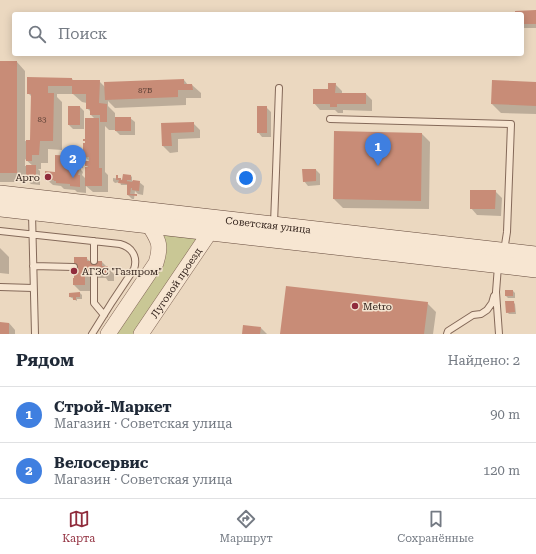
<!DOCTYPE html>
<html lang="ru">
<head>
<meta charset="utf-8">
<style>
	body { margin:0; font-family:"Roboto Serif",serif; background:#f6f6f7; color:#1f2937 }
	.you { position:absolute; left:246px; top:178px; width:14px; height:14px; margin:-10px; border:3px solid #fff; border-radius:50%; background:#1a73e8; box-shadow:0 0 0 6px #1a73e833 }
	.badge { display:grid; place-items:center; width:26px; height:26px; border-radius:50%; background:#902c3c; color:#fff; font-size:13px; font-weight:700 }
	.pin { position:absolute; translate:-50% -33px; filter:drop-shadow(0 1px 2px #0008) }
	.pin::after { content:''; position:absolute; top:21px; width:14px; height:12px; background:inherit; clip-path:polygon(0 0,100% 0,50% 100%) }
	.list { margin:0; padding:0; list-style:none }
	h2 { display:flex; justify-content:space-between; align-items:center; height:52px; margin:0; padding:0 16px; font-size:17px }
	h2 small { font-size:13px; font-weight:400; color:#747a83 }
	.list li { display:grid; grid-template-columns:26px 1fr auto; gap:12px; align-items:center; box-sizing:border-box; height:56px; padding:0 16px; border-top:1px solid #e0e1e3 }
	.list b { display:block; font-size:15px; white-space:nowrap }
	.list p { margin:0; font-size:13px; white-space:nowrap; color:#747a83 }
	.list em { font-size:13px; font-style:normal; color:#747a83 }
	.icon { flex:none; width:22px; height:22px; fill:none; stroke:currentColor; stroke-width:2; stroke-linecap:round; stroke-linejoin:round }
	.map { position:relative; flex:none; width:536px; height:334px; overflow:hidden }
	.search { position:absolute; background:#fff; box-shadow:0 2px 10px #0003; left:12px; right:12px; top:12px; height:44px; display:flex; align-items:center; gap:10px; box-sizing:border-box; padding:0 14px; border-radius:4px; color:#747a83; font-size:15px }
	.sheet { height:164px; background:#fff }
	nav { display:flex; justify-content:space-around; align-items:center; box-sizing:border-box; height:56px; border-top:1px solid #e0e1e3; background:#fff; font-size:11px; color:#747a83 }
	nav a { display:grid; justify-items:center; gap:2px }
	nav .on { color:#902c3c }
	.map>svg:first-child { display:block }
	.green { fill:#c9c795 }
	.shadow { fill:#0003; fill-rule:evenodd }
	.building { fill:#c88c77 }
	.lines { fill:none; stroke-linecap:round; stroke-linejoin:round }
	.service-casing { stroke:#846959; stroke-width:8 }
	.tertiary-casing { stroke:#846959; stroke-width:16 }
	.secondary-casing { stroke:#654a3c; stroke-width:18 }
	.service { stroke:#f7e6d2; stroke-width:6 }
	.tertiary { stroke:#f7e6d2; stroke-width:15 }
	.secondary { stroke:#f7e6d2; stroke-width:17 }
	.poi-dot { fill:#902c3c; stroke:#f3e3cf; stroke-width:1.5 }
	.labels { text-anchor:middle; stroke-width:3; stroke-linejoin:round; paint-order:stroke }
	.number-label { font-size:8px; fill:#593e34 }
	.poi-label { font-size:10px; fill:#34241d; stroke:#f3e3cf; text-anchor:start }
	.street-label { font-size:10px; fill:#34241d; stroke:#f3e3cf }
</style>
</head>
<body>
<div class="map">
<svg width="536" height="334" viewBox="0 0 536 334">
	<rect width="100%" height="100%" fill="#ebd8c0"/>
	<path class="green" d="M162 233 201 236 136 334H116Z"/>
	<path class="shadow" d="M536 11V28H522V14H516Z
		M231 54H240V56H233Z
		M263 54H273V55H264Z
		M0 62H17L25 71V141L31 142 32 97 28 93V78L72 79 74 81H99L106 88 184 80 188 85H192L201 93V98H186V105L115 108 108 101V106L115 113V118H130L135 122V135H120L115 130H109L105 126V172L108 175V192H93L86 186V193L77 192 75 190 64 189 61 186 53 185 46 179 56 173 75 157 83 165V168L81 167V170L83 172 82 175 86 179 89 168 86 166 90 162 84 156 87 144 84 140H86L95 119 91 115V112L87 108V103L82 102 73 94H57V97L62 102V150L48 149V163H41V169H38L40 171V185L31 184 25 178V182H0ZM25 159 33 166H25Z
		M536 83V114L501 113 492 104Z
		M335 84 342 91V94H366L372 100V111L343 110V113H338L335 110H320L314 103Z
		M80 107 84 111V129H73L69 125Z
		M266 107 271 112V137H262L258 132Z
		M193 123 200 130V138L178 139V152L170 153 163 146 162 124Z
		M335 132 422 134 430 142 429 209 343 208 334 199Z
		M316 170 320 174V185L308 186 304 181Z
		M130 175 132 177V181L139 182 144 186 143 195 138 194 135 191 134 199H132L128 195V185H121L120 182 115 183 113 181V178L121 179 123 182Z
		M495 191 502 198 501 216 477 215 471 208Z
		M0 248 9 257V274L0 273Z
		M86 258 91 262H102L114 274V281H108L106 278H91V291H80L74 285Z
		M513 291 515 293V298H508L506 296Z
		M80 293 82 295V299H77V301L70 297Z
		M513 302 515 304 516 314H509L507 312Z
		M427 303 436 312 433 334H281Z
		M0 323H9L15 330V334H0Z
		M261 328 267 334H243Z"/>
	<path class="building" d="M536 10V24H522V14H515V11Z
		M0 61H17V173H0Z
		M27 77 72 78V80H100L99 103 107 104V122H100V115H90V109H86V94H72V86H48V93H54L53 141H40L39 155H32V161H26V140H30L31 94H27Z
		M184 79V84H192L193 90H178V97L105 100 104 82Z
		M492 80 536 82V106L491 104Z
		M328 83H336L335 93H366V104H337V107H330V104H313V89H328Z
		M68 106H80V125H68Z
		M257 106H267V133H257Z
		M115 117H131V131H115Z
		M85 118H99V168H102V186H85V167H88V166H85V161H89V157H83V143H85V141H83V139H85Z
		M194 122V132L171 133 172 146H162L161 123Z
		M334 131 422 133 421 201 333 199Z
		M55 155 75 156V158H77V161H75V164H76V168H74V170H79L78 175H80V187L70 186V184L56 183V181H54V180L45 179V171L55 172Z
		M26 165H36V181L26 180Z
		M302 169H316V181L303 182Z
		M123 174 131 175V180H127V184L118 183 119 180H116V175H118V178H121V180H122Z
		M133 180 140 181 139 191 132 190V188H131L130 194H137V196L127 195V181L132 182Z
		M470 190H496L495 209H470Z
		M74 257H87V261H102V266H108V274H101V272H85V285H73V278H74Z
		M286 286 428 302 424 334H280Z
		M505 290H513V296H505Z
		M80 292V297H76V300H73V297H69V293Z
		M505 301H514L515 312 506 313Z
		M0 322 9 323V334H0Z
		M243 325 261 327 260 334H242Z"/>
	<g class="lines">
		<g class="service-casing">
			<path id="service" d="M330 119 511 124 507 232 504 251
				M32 214 35 334
				M274 223 276 172 279 88
				M0 231 120 244C132 247 138 257 134 269L112 302 92 334
				M94 261V241
				M33 266 74 267
				M498 266 496 292 499 334
				M94 272V303L104 315
				M0 287 33 288
				M447 334 448 331 473 315 481 314 487 310 492 303 494 296"/>
		</g>
		<g class="tertiary-casing">
			<g id="tertiary">
				<path d="M108 334 156 263C162 244 158 240 149 225"/>
				<path id="s1" d="M141 334 210 232"/>
			</g>
		</g>
		<g class="secondary-casing">
			<g id="secondary">
				<path id="s2" d="M0 194 536 255"/>
				<path d="M0 208 536 269"/>
			</g>
		</g>
		<use href="#service" class="service"/>
		<use href="#tertiary" class="tertiary"/>
		<use href="#secondary" class="secondary"/>
	</g>
	<g class="poi-dot">
		<circle cx="48" cy="177" r="4"/>
		<circle cx="74" cy="271" r="4"/>
		<circle cx="355" cy="306" r="4"/>
	</g>
	<g class="labels">
		<g class="number-label">
			<text x="145" y="93">87Б</text>
			<text x="42" y="122">83</text>
		</g>
		<g class="poi-label">
			<text x="40" y="181" text-anchor="end">Арго</text>
			<text x="82" y="275">АГЗС "Газпром"</text>
			<text x="363" y="310">Metro</text>
		</g>
		<g class="street-label">
			<text dy="4" stroke="none"><textPath href="#s2" startOffset="270">Советская улица</textPath></text>
			<text dy="4" stroke="none"><textPath href="#s1" startOffset="62">Луговой проезд</textPath></text>
		</g>
	</g>
</svg>
<div class="you"></div>
<div class="pin badge" style="left:378px;top:166px;background:#3f7fe0">1</div>
<div class="pin badge" style="left:73px;top:178px;background:#3f7fe0">2</div>
<div class="search"><svg class="icon" aria-label="search" viewBox="0 0 24 24"><circle cx="10" cy="10" r="6"/><path d="M15 15l6 6"/></svg>Поиск</div>
</div>
<section class="sheet">
<h2>Рядом<small>Найдено: 2</small></h2>
<ul class="list">
<li><span class="badge" style="background:#3f7fe0">1</span><div><b>Строй-Маркет</b><p>Магазин · Советская улица</p></div><em>90 m</em></li>
<li><span class="badge" style="background:#3f7fe0">2</span><div><b>Велосервис</b><p>Магазин · Советская улица</p></div><em>120 m</em></li>
</ul>
</section>
<nav>
<a class="on"><svg class="icon" aria-label="map" viewBox="0 0 24 24"><path d="M3 6l6-2 6 2 6-2v14l-6 2-6-2-6 2zM9 4v14M15 6v14"/></svg>Карта</a>
<a><svg class="icon" aria-label="directions" viewBox="0 0 24 24"><path d="M12 3l9 9-9 9-9-9zM9 14v-3h6M13 9l2 2-2 2"/></svg>Маршрут</a>
<a><svg class="icon" aria-label="saved" viewBox="0 0 24 24"><path d="M7 4h10v16l-5-4-5 4z"/></svg>Сохранённые</a>
</nav>
</body>
</html>
